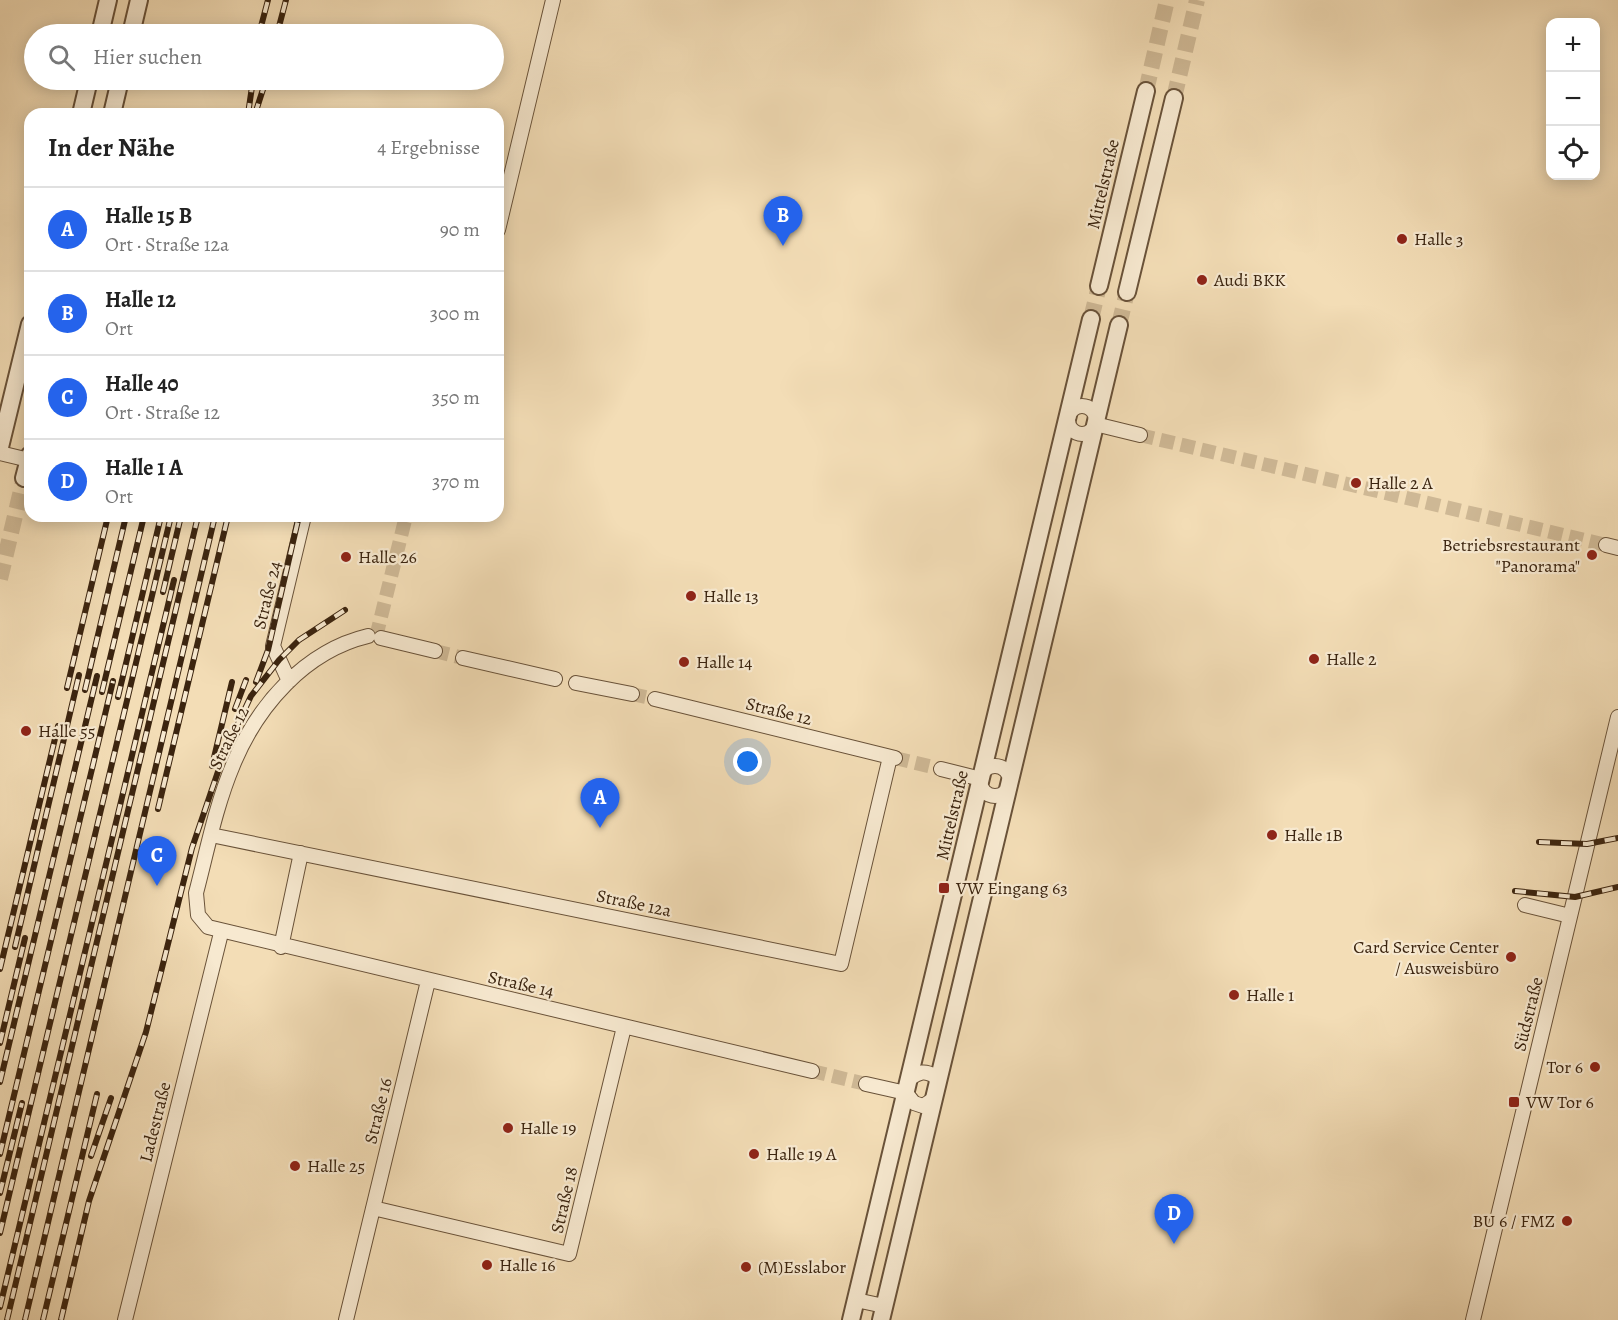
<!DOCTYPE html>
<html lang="de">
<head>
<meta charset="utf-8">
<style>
	body { margin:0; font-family:Alegreya,serif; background:#f6f6f6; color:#222 }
	.controls { position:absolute; right:18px; top:18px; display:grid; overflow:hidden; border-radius:12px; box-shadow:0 3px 15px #0003 }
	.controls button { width:54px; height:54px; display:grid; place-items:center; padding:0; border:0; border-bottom:2px solid #e0e0e0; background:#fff; color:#222; font:30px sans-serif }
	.you { position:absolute; left:748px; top:762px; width:21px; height:21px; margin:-15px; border:4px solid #fff; border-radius:50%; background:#1a73e8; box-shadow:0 0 0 9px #1a73e833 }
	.badge { display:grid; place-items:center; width:39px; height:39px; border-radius:50%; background:#2563eb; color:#fff; font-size:20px; font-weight:700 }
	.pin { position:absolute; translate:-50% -50px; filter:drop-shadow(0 2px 3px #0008) }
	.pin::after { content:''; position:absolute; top:32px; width:21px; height:18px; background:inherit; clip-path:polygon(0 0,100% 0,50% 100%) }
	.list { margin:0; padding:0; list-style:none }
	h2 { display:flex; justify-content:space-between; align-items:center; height:78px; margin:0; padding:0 24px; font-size:26px }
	h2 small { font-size:20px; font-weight:400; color:#767676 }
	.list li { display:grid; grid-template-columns:39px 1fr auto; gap:18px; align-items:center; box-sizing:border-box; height:84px; padding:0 24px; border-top:2px solid #e0e0e0 }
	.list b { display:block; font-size:22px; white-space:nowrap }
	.list p { margin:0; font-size:20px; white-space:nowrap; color:#767676 }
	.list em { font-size:20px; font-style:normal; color:#767676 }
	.icon { flex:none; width:33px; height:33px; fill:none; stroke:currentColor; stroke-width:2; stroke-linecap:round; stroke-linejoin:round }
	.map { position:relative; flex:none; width:1618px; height:1320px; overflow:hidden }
	.search { position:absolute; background:#fff; box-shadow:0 3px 15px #0003; left:24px; top:24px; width:480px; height:66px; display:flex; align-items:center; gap:15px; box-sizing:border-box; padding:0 21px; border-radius:33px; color:#767676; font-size:22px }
	.panel { position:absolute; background:#fff; box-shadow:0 3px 15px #0003; left:24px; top:108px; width:480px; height:414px; border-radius:18px }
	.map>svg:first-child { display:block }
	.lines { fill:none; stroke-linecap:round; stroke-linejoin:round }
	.minor-tunnel { stroke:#ceb895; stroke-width:14; stroke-dasharray:14 7; stroke-linecap:butt }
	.tertiary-tunnel { stroke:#ceb895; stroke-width:16; stroke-dasharray:16 8; stroke-linecap:butt }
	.minor-casing { stroke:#695239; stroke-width:16 }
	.tertiary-casing { stroke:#695239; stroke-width:20 }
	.minor { stroke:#f7e9d0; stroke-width:14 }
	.tertiary { stroke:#f7e9d0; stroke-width:16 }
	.rail-casing { stroke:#3b240f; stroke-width:6 }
	.rail { stroke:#f7e9d0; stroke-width:4; stroke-dasharray:11; stroke-linecap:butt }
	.poi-dot { fill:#8f2418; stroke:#f7e9d0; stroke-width:2 }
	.labels { text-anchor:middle; stroke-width:4.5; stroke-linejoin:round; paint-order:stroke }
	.street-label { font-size:18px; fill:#3b240f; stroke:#f7e9d0 }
	.poi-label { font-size:18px; fill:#3b240f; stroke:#f7e9d0; text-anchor:start }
</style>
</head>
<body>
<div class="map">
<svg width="1618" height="1320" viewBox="0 0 1618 1320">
	<rect width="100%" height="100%" fill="#f3ddb6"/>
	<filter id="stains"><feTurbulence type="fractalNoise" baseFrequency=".00333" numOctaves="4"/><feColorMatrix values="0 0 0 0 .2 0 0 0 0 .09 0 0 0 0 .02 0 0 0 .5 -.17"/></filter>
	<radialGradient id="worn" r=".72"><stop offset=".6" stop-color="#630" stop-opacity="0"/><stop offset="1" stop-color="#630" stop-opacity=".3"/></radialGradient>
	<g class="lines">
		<path class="minor-tunnel" d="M1140 435 1606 545
			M376 637 406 516
			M435 651 463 658
			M632 694 655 699
			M895 758 941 769
			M812 1071 866 1084"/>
		<path class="tertiary-tunnel" d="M1146 91 1167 0
			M1174 98 1197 0
			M1091 319 1099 286
			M1119 325 1127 292
			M0 579 24 478"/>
		<g class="minor-casing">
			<path id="minor" d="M498 230 553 0
				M1068 420a14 14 0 1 1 28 0a14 14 0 1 1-28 0Z
				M1095 424 1140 435
				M0 453 29 460
				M1606 545 1618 548
				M368 636C305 651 257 706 233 765 216 805 207 851 196 893L198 915 208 927 812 1071
				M381 638 435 651
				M463 658 555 679
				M289 681 273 646 304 516
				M576 683 632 694
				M655 699 895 758
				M980 781a15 15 0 1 1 30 0a15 15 0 1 1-30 0Z
				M941 769 981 779
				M211 835 841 964 890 757
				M1525 905 1570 916
				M281 947 301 853
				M910 1078C920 1072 924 1070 935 1076L938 1084
				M866 1084 906 1093 914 1103 923 1106 934 1099
				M373 1208 569 1254 624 1027
				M856 1300 884 1306
				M125 1320 221 933
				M346 1320 428 981
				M1473 1320 1618 717"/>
		</g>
		<g class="tertiary-casing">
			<path id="tertiary" d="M100 34 108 0
				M131 34 139 0
				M81 114 89 80
				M112 114 120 80
				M1099 286 1146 91
				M1127 292 1174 98
				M0 447 30 324
				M24 478 30 455
				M851 1320 1091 319
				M881 1320 1119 325"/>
		</g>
		<use href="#minor" class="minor"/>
		<use href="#tertiary" class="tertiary"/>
		<g class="rail-casing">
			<path id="rail" d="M259 34 268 0
				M277 34 286 0
				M248 114 253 80
				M255 114 266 80
				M163 592 181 516
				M256 682 268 650 299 516
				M67 688 108 516
				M85 690 126 516
				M102 692 144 516
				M118 697 161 516
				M235 709 246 680
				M212 766 232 682
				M158 809 228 516
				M1539 842 1587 844 1618 838
				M1515 891 1575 897 1618 887
				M15 947 79 675
				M0 969 58 726
				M0 1043 25 938
				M0 1082 97 676
				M0 1154 113 681
				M91 1156 111 1098
				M0 1193 22 1103
				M0 1233 171 516
				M0 1307 174 580
				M7 1320 198 516
				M25 1320 215 516
				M43 1320 97 1094
				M61 1320 89 1201 146 1032 192 848 225 751 251 696 279 660 299 640 345 610"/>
		</g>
		<use href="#rail" class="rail"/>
	</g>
	<g class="poi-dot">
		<circle cx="1402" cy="239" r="6"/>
		<circle cx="1202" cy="280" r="6"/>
		<circle cx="1356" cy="483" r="6"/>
		<circle cx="1592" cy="555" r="6"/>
		<circle cx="346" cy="557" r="6"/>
		<circle cx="691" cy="596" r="6"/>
		<circle cx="1314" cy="659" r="6"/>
		<circle cx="684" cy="662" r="6"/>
		<circle cx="26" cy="731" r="6"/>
		<circle cx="1272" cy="835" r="6"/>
		<rect x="938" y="882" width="12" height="12" rx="3"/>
		<circle cx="1511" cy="957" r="6"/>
		<circle cx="1234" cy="995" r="6"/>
		<circle cx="1595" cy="1067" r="6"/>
		<rect x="1508" y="1096" width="12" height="12" rx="3"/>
		<circle cx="508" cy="1128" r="6"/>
		<circle cx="754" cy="1154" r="6"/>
		<circle cx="295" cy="1166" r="6"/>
		<circle cx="1567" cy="1221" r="6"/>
		<circle cx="487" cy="1265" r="6"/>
		<circle cx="746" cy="1267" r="6"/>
	</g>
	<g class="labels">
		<g class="street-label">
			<text transform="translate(1103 184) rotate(-77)" y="6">Mittelstraße</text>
			<text transform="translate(267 595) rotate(-76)" y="6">Straße 24</text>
			<text transform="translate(779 711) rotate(14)" y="6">Straße 12</text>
			<text transform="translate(229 738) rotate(-64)" y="6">Straße 12</text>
			<text transform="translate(952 815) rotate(-77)" y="6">Mittelstraße</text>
			<text transform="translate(634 903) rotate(12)" y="6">Straße 12a</text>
			<text transform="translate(521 984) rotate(13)" y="6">Straße 14</text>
			<text transform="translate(1528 1014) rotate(-76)" y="6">Südstraße</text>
			<text transform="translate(378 1111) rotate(-76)" y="6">Straße 16</text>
			<text transform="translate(155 1122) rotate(-76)" y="6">Ladestraße</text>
			<text transform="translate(564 1200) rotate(-77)" y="6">Straße 18</text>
		</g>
		<g class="poi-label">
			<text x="1414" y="245">Halle 3</text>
			<text x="1214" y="286">Audi BKK</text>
			<text x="1368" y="489">Halle 2 A</text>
			<text x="1580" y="551" text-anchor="end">Betriebsrestaurant<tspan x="1580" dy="21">"Panorama"</tspan></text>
			<text x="358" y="563">Halle 26</text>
			<text x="703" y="602">Halle 13</text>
			<text x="1326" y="665">Halle 2</text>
			<text x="696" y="668">Halle 14</text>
			<text x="38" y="737">Halle 55</text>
			<text x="1284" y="841">Halle 1B</text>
			<text x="956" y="894">VW Eingang 63</text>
			<text x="1499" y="953" text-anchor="end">Card Service Center<tspan x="1499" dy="21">/ Ausweisbüro</tspan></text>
			<text x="1246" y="1001">Halle 1</text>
			<text x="1583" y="1073" text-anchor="end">Tor 6</text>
			<text x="1526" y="1108">VW Tor 6</text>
			<text x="520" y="1134">Halle 19</text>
			<text x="766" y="1160">Halle 19 A</text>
			<text x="307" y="1172">Halle 25</text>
			<text x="1555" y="1227" text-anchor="end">BU 6 / FMZ</text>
			<text x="499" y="1271">Halle 16</text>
			<text x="758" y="1273">(M)Esslabor</text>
		</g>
	</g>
	<rect width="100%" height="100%" filter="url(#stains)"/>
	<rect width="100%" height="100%" fill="url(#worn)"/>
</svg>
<div class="controls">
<button>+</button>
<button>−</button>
<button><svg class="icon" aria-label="locate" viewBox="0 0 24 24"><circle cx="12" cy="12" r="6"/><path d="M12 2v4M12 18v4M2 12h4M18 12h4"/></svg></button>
</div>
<div class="you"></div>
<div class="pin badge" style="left:600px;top:828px">A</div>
<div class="pin badge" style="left:783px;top:246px">B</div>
<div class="pin badge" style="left:157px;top:886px">C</div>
<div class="pin badge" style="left:1174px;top:1244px">D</div>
<div class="search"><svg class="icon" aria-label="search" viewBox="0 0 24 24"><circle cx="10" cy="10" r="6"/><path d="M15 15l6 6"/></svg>Hier suchen</div>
<section class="panel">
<h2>In der Nähe<small>4 Ergebnisse</small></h2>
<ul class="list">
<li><span class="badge">A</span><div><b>Halle 15 B</b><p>Ort · Straße 12a</p></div><em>90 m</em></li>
<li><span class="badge">B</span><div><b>Halle 12</b><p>Ort</p></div><em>300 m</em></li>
<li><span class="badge">C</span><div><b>Halle 40</b><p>Ort · Straße 12</p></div><em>350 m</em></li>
<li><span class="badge">D</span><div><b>Halle 1 A</b><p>Ort</p></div><em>370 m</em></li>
</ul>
</section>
</div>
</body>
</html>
